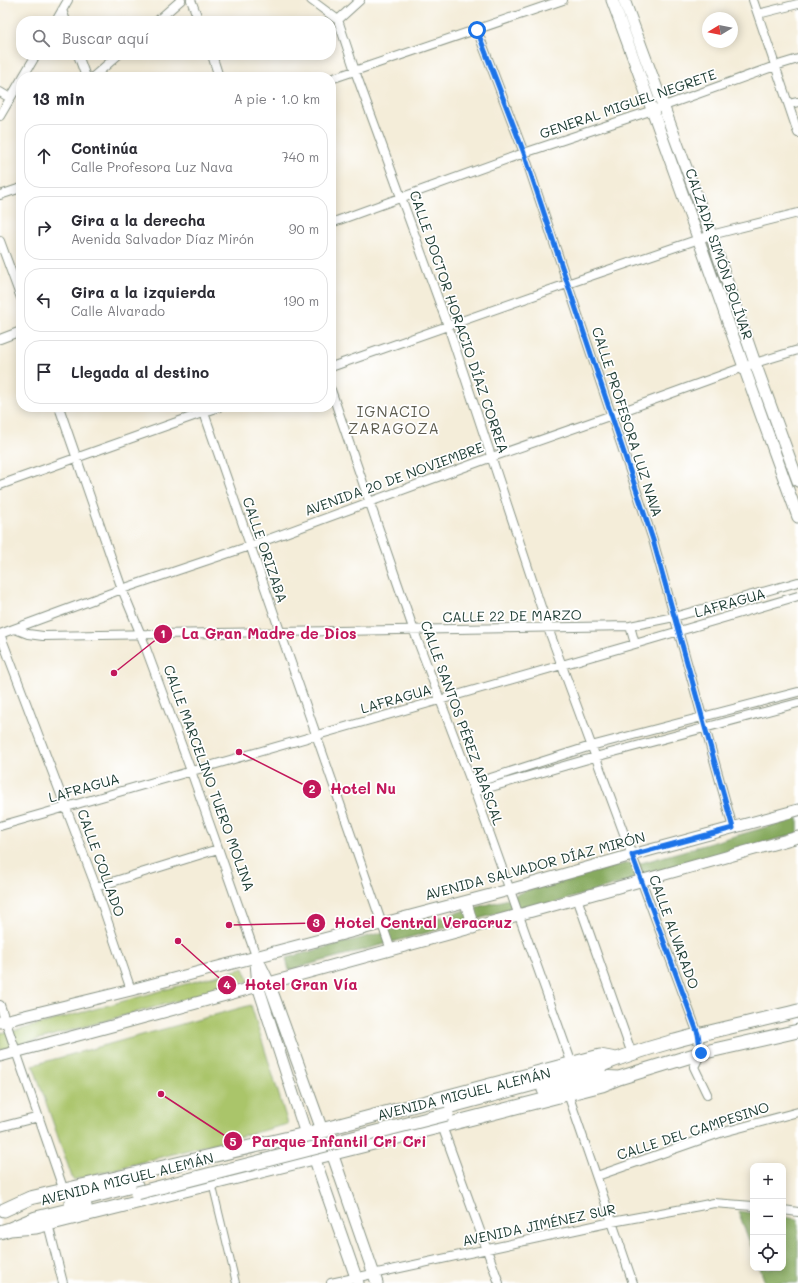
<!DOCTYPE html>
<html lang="es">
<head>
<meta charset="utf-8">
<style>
	body { margin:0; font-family:Mali,sans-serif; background:#f7f7f7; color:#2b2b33 }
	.controls { position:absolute; right:12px; bottom:12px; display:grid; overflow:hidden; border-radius:8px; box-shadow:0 2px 10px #0003 }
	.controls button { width:36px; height:36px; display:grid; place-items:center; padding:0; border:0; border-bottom:1px solid #e1e1e2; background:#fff; color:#2b2b33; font:20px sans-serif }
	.compass { position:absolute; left:702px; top:12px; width:36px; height:36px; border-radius:50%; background:#fff; box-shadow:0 2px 10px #0003; rotate:260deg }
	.stop { position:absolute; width:12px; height:12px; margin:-9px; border:3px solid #1a73e8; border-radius:50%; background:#fff }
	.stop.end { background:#1a73e8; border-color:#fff; box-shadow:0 1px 4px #0008 }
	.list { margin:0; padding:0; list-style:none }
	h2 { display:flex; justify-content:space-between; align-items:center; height:52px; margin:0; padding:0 16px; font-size:17px }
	h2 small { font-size:13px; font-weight:400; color:#7c7c81 }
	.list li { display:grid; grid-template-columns:26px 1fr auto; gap:12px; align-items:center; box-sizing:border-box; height:64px; margin:0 8px 8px; padding:0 8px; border:1px solid #e1e1e2; border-radius:16px }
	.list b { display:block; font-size:15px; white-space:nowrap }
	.list p { margin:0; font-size:13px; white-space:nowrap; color:#7c7c81 }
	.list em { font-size:13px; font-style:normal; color:#7c7c81 }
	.icon { flex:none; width:22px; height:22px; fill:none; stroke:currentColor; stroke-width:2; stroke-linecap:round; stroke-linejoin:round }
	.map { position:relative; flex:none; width:798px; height:1283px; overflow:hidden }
	.search { position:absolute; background:#fff; box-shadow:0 2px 10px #0003; left:16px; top:16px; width:320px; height:44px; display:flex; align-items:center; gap:10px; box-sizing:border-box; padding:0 14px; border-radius:16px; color:#7c7c81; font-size:15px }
	.panel { position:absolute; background:#fff; box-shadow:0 2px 10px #0003; left:16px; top:72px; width:320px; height:340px; border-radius:16px }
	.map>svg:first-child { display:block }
	.green { fill:#aac56b; stroke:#648150 }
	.forest { fill:#87aa5f; stroke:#53744a }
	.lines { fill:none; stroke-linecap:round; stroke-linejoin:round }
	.pedestrian-casing { stroke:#8a9586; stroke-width:8 }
	.minor-casing { stroke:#8a9586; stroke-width:10 }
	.secondary-casing { stroke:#8a9586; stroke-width:13 }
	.primary-casing { stroke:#8a9586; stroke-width:15 }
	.pedestrian { stroke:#fff; stroke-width:6 }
	.minor { stroke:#fff; stroke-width:8 }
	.secondary { stroke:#fff; stroke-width:11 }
	.primary { stroke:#fff; stroke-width:13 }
	.primary-bridge-casing { stroke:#8a9586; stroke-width:15; stroke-linecap:butt }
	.primary-bridge { stroke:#fff; stroke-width:13 }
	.route { stroke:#1a73e8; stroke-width:5 }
	.labels { text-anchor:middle; stroke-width:3.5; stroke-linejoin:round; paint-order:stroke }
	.street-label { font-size:14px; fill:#1f3d34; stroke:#fff }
	.neighbourhood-label { font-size:15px; letter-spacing:1px; fill:#5f5e52; stroke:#fff }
	.leader { fill:none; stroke:#c2185b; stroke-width:1.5 }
	.callout-dot { fill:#c2185b; stroke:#fff; stroke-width:1.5 }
	.mark-label { font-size:12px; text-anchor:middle; font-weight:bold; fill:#fff }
	.callout-label { font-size:15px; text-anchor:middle; font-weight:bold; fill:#c2185b; stroke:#fff; stroke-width:3.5; stroke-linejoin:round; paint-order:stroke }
</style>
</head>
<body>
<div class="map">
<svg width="798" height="1283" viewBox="0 0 798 1283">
	<rect width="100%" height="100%" fill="#fff"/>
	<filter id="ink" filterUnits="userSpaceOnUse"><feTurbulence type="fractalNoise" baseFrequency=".025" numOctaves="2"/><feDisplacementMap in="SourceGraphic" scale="8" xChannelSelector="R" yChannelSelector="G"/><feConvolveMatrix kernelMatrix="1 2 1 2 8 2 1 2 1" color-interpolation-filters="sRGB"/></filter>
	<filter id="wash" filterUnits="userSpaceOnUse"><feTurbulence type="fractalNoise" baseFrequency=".012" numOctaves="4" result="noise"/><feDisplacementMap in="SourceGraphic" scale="16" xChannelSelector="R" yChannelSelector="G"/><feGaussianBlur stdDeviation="0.9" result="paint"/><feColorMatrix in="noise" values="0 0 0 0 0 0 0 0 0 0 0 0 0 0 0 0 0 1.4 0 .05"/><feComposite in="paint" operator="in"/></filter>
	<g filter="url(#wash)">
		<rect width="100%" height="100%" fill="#f4edd9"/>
		<path class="green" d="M244 968 249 981 0 1050V1033L18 1030Z
			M251 1005 288 1124 73 1180 33 1065Z"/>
		<path class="forest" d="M798 818V833L529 910H511L289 970 286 958 504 900 524 891 627 863H641Z
			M738 1211 753 1213V1251Z
			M783 1217 798 1219V1283H765L760 1268H783Z"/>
	</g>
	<g filter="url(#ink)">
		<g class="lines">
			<g class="pedestrian-casing">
				<path id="pedestrian" d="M212 1183 236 1283"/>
			</g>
			<g class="minor-casing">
				<path id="minor" d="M191 0 199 21
					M311 0 338 20 355 71 448 326 548 628 698 1034 701 1053 694 1067 707 1094
					M753 0 798 133
					M62 10 66 21
					M758 14 798 4
					M338 20 360 0
					M56 21 68 0
					M157 21 181 0
					M477 30 524 153 653 540 733 828
					M78 55 86 77
					M212 55 219 77
					M23 77 36 55
					M93 77 118 55
					M331 79 563 0
					M0 92 10 98
					M789 104 798 102
					M0 116 21 80
					M0 195 21 188
					M331 223 524 153 653 110 775 66 798 59
					M0 241 21 298
					M0 339 21 331
					M331 367 567 284 711 235 798 213
					M331 390 414 631 472 784 572 1064
					M59 407 122 589 141 635 191 771 256 956
					M202 407 391 950
					M0 485 219 407
					M630 626 635 644
					M15 629 28 634 43 636 630 626 674 617 798 582
					M0 634 122 589 250 546 492 457 612 415 755 363 798 350
					M0 634 96 887 131 990
					M472 784 591 746 798 692
					M474 792 595 757 798 703
					M0 826 635 644 798 596
					M96 887 218 849
					M577 898 632 1054
					M0 1005 64 1191
					M568 1094 633 1283
					M442 1126 499 1283
					M0 1127 39 1117
					M597 1176 720 1133 798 1112
					M783 1210 798 1212
					M48 1224 63 1283
					M331 1283 612 1222 699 1206 714 1203 753 1206"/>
			</g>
			<g class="secondary-casing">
				<path id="secondary" d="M612 0C676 172 735 345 798 517
					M624 0 711 235 755 363 798 481
					M466 902 473 928
					M256 956 269 983 322 1130 332 1153 377 1283
					M256 962 258 986 306 1134 358 1283
					M0 1022 131 990 509 890 632 855 798 810
					M0 1056 123 1023 518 915 798 837"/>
			</g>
			<g class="primary-casing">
				<path id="primary" d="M544 1090 598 1077 619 1078 701 1053 798 1031
					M444 1108 597 1067C661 1040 731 1028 798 1011
					M71 1202 136 1185
					M4 1210 30 1198 306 1134 600 1056 616 1059
					M10 1229 36 1227 442 1126 602 1085 619 1078
					M0 1232 10 1229 36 1218 85 1206"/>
			</g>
			<use href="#pedestrian" class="pedestrian"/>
			<use href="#minor" class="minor"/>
			<use href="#secondary" class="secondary"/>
			<use href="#primary" class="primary"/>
			<g class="primary-bridge-casing">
				<path id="primary-bridge" d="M137 1193 447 1114"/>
			</g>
			<use href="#primary-bridge" class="primary-bridge"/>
		</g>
	</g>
	<g class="lines" filter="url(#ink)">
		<path class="route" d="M477 30 524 153 653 540 733 828 632 855 698 1034 701 1053"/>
	</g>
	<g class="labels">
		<g class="street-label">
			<text transform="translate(628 104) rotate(-19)" y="5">GENERAL MIGUEL NEGRETE</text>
			<text transform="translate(719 254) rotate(71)" y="5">CALZADA SIMÓN BOLÍVAR</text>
			<text transform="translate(459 322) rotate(71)" y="5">CALLE DOCTOR HORACIO DÍAZ CORREA</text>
			<text transform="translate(627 422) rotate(72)" y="5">CALLE PROFESORA LUZ NAVA</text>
			<text transform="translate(394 479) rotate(-20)" y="5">AVENIDA 20 DE NOVIEMBRE</text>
			<text transform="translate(265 550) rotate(71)" y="5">CALLE ORIZABA</text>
			<text transform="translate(730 603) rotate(-16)" y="5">LAFRAGUA</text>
			<text transform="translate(512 616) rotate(-1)" y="5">CALLE 22 DE MARZO</text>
			<text transform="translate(396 699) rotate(-16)" y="5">LAFRAGUA</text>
			<text transform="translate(462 723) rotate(70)" y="5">CALLE SANTOS PÉREZ ABASCAL</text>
			<text transform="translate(209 778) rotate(70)" y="5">CALLE MARCELINO TUERO MOLINA</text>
			<text transform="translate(84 788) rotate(-16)" y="5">LAFRAGUA</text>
			<text transform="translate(101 863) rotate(70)" y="5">CALLE COLLADO</text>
			<text transform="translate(535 866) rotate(-15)" y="5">AVENIDA SALVADOR DÍAZ MIRÓN</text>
			<text transform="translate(674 932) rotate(70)" y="5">CALLE ALVARADO</text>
			<text transform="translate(464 1094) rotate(-14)" y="5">AVENIDA MIGUEL ALEMÁN</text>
			<text transform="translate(693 1131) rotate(-18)" y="5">CALLE DEL CAMPESINO</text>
			<text transform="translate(127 1179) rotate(-14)" y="5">AVENIDA MIGUEL ALEMÁN</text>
			<text transform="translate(539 1225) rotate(-12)" y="5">AVENIDA JIMÉNEZ SUR</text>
		</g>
		<g class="neighbourhood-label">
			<text x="394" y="417">IGNACIO<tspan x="394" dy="17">ZARAGOZA</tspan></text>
		</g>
	</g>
	<path class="leader" d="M114 673L163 634M239 752L312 789M229 925L316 923M178 941L227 985M161 1094L233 1141"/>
	<g class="callout-dot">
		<circle cx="114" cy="673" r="4"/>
		<circle cx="239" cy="752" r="4"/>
		<circle cx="229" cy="925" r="4"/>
		<circle cx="178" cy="941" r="4"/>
		<circle cx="161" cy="1094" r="4"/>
		<circle cx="163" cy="634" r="10"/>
		<circle cx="312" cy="789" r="10"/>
		<circle cx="316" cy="923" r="10"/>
		<circle cx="227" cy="985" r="10"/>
		<circle cx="233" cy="1141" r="10"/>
	</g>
	<g class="mark-label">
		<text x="163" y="638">1</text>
		<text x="312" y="793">2</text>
		<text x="316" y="927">3</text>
		<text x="227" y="989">4</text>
		<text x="233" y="1146">5</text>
	</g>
	<g class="callout-label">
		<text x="269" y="639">La Gran Madre de Dios</text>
		<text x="363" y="794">Hotel Nu</text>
		<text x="423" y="928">Hotel Central Veracruz</text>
		<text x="301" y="990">Hotel Gran Vía</text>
		<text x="339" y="1147">Parque Infantil Cri Cri</text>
	</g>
</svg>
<div class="controls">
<button>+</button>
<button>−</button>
<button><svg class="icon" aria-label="locate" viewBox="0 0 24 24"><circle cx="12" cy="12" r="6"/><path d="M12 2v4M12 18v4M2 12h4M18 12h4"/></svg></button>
</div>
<svg class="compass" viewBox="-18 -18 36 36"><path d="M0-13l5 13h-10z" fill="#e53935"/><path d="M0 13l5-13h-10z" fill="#7c7c81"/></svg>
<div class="stop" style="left:477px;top:30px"></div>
<div class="stop end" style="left:701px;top:1053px"></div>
<div class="search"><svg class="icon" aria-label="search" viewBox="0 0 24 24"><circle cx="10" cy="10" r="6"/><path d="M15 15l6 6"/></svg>Buscar aquí</div>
<section class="panel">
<h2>13 min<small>A pie · 1.0 km</small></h2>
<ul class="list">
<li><svg class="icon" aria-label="ahead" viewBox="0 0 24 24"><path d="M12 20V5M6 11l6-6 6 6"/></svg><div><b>Continúa</b><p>Calle Profesora Luz Nava</p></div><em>740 m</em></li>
<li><svg class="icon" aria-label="right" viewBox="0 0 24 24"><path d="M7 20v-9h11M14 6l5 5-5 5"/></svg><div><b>Gira a la derecha</b><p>Avenida Salvador Díaz Mirón</p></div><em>90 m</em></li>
<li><svg class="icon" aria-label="left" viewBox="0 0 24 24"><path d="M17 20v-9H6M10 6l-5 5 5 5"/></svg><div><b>Gira a la izquierda</b><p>Calle Alvarado</p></div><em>190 m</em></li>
<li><svg class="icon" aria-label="arrive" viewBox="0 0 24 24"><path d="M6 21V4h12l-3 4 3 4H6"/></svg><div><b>Llegada al destino</b></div></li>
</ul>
</section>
</div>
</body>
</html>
